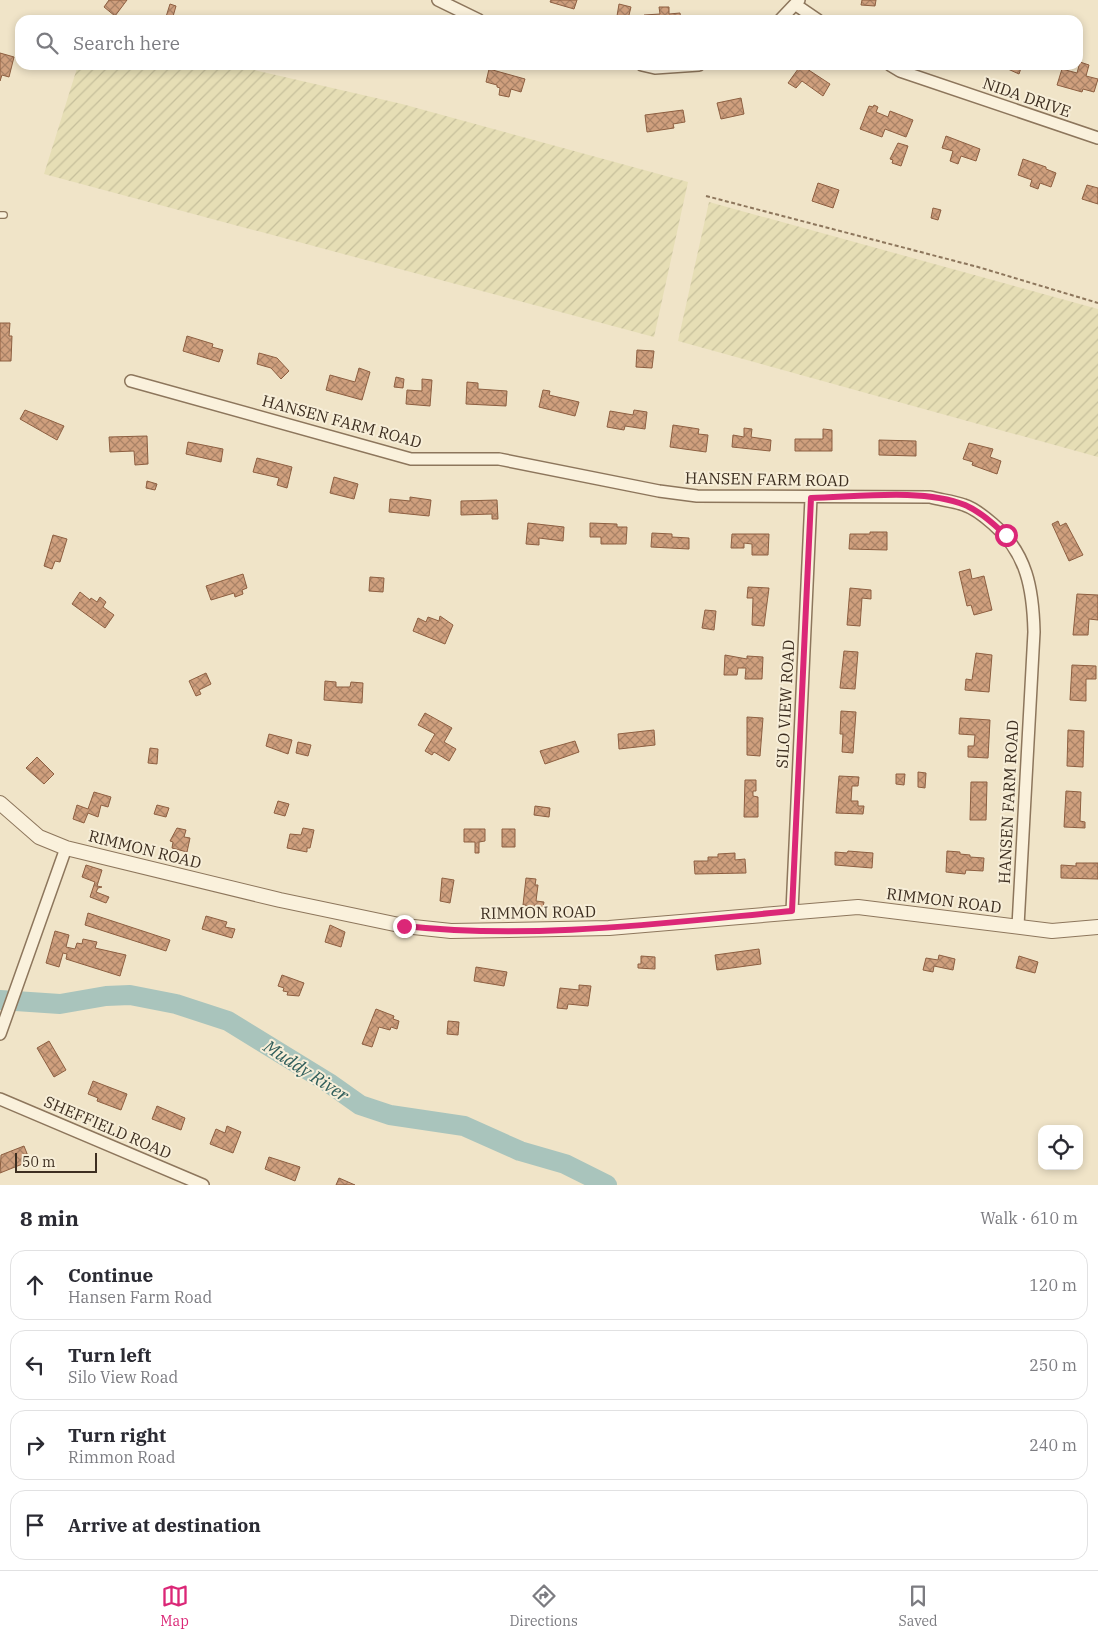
<!DOCTYPE html>
<html lang="en">
<head>
<meta charset="utf-8">
<style>
	body { margin:0; font-family:"IBM Plex Serif",serif; background:#f2f2f3; color:#2b2b33 }
	.controls { position:absolute; right:15px; bottom:15px; display:grid; overflow:hidden; border-radius:10px; box-shadow:0 2px 8px #0003 }
	.controls button { width:45px; height:45px; display:grid; place-items:center; padding:0; border:0; border-bottom:1px solid #e1e1e2; background:#fff; color:#2b2b33; font:25px sans-serif }
	.scale { position:absolute; left:15px; bottom:12px; width:82px; box-sizing:border-box; padding-left:5px; border:2px solid #3d2e20; border-top:0; font-size:14px; line-height:18px; white-space:nowrap; color:#3d2e20; -webkit-text-stroke:4px #f7eed8; paint-order:stroke }
	.stop { position:absolute; width:15px; height:15px; margin:-11px; border:4px solid #db2777; border-radius:50%; background:#fff }
	.stop.end { background:#db2777; border-color:#fff; box-shadow:0 1px 5px #0008 }
	.list { margin:0; padding:0; list-style:none }
	h2 { display:flex; justify-content:space-between; align-items:center; height:65px; margin:0; padding:0 20px; font-size:21px }
	h2 small { font-size:16px; font-weight:400; color:#7c7c81 }
	.list li { display:grid; grid-template-columns:32px 1fr auto; gap:15px; align-items:center; box-sizing:border-box; height:70px; margin:0 10px 10px; padding:0 10px; border:1px solid #e1e1e2; border-radius:15px }
	.list b { display:block; font-size:19px; white-space:nowrap }
	.list p { margin:0; font-size:16px; white-space:nowrap; color:#7c7c81 }
	.list em { font-size:16px; font-style:normal; color:#7c7c81 }
	.icon { flex:none; width:28px; height:28px; fill:none; stroke:currentColor; stroke-width:2; stroke-linecap:round; stroke-linejoin:round }
	.map { position:relative; flex:none; width:1098px; height:1185px; overflow:hidden }
	.search { position:absolute; background:#fff; box-shadow:0 2px 8px #0003; left:15px; right:15px; top:15px; height:55px; display:flex; align-items:center; gap:12px; box-sizing:border-box; padding:0 18px; border-radius:15px; color:#7c7c81; font-size:19px }
	.sheet { height:385px; background:#fff }
	nav { display:flex; justify-content:space-around; align-items:center; box-sizing:border-box; height:70px; border-top:1px solid #e1e1e2; background:#fff; font-size:14px; color:#7c7c81 }
	nav a { display:grid; justify-items:center; gap:2px }
	nav .on { color:#db2777 }
	.map>svg:first-child { display:block }
	.farmland { fill:url(#farmland-furrows) }
	.lines { fill:none; stroke-linecap:round; stroke-linejoin:round }
	.river { stroke:#a9c4bc; stroke-width:20 }
	.building { fill:url(#building-cross-hatch); stroke:#8d5f41 }
	.service-casing { stroke:#8d765c; stroke-width:8 }
	.minor-casing { stroke:#8d765c; stroke-width:14 }
	.tertiary-casing { stroke:#8d765c; stroke-width:16 }
	.path { stroke:#8d765c; stroke-width:2; stroke-dasharray:4 2.5; stroke-linecap:butt }
	.service { stroke:#faf1dc; stroke-width:5.5 }
	.minor { stroke:#faf1dc; stroke-width:11 }
	.tertiary { stroke:#faf1dc; stroke-width:14 }
	.route { stroke:#db2777; stroke-width:6 }
	.labels { text-anchor:middle; stroke-width:4; stroke-linejoin:round; paint-order:stroke }
	.street-label { font-size:16px; fill:#3d2e20; stroke:#f7eed8 }
	.water-label { font-size:18px; font-style:italic; fill:#2f5d5a; stroke:#f7eed8 }
</style>
</head>
<body>
<div class="map">
<svg width="1098" height="1185" viewBox="0 0 1098 1185">
	<defs>
		<pattern id="farmland-furrows" width="10" height="10" patternUnits="userSpaceOnUse" patternTransform="scale(1.25)"><rect width="10" height="10" fill="#e6deb5"/><path d="M-1 1l2-2M0 10L10 0M9 11l2-2" fill="none" stroke="#c6bf9b"/></pattern>
		<pattern id="building-cross-hatch" width="8" height="8" patternUnits="userSpaceOnUse" patternTransform="scale(1.25)"><rect width="8" height="8" fill="#cf9f7d"/><path d="M0 0l8 8M0 8l8-8" fill="none" stroke="#a98266"/></pattern>
	</defs>
	<rect width="100%" height="100%" fill="#f0e4c8"/>
	<path class="farmland" d="M78 65H232L402 104 688 182 654 337 44 174Z
		M709 202 1098 309V457L678 341Z"/>
	<g class="lines">
		<path class="river" d="M0 1000 60 1004 106 996 130 995 176 1004 228 1021 329 1083 360 1105 390 1115 464 1126 520 1151 565 1164 607 1185"/>
	</g>
	<path class="building" d="M109 0H127L115 16 104 7Z
		M551 0H577L574 9 550 2Z
		M862 0H876L875 6 861 5Z
		M170 4 176 6 172 20H165Z
		M619 4 631 7 628 19 617 16Z
		M659 7H669V14L680 13 681 20H645L644 15 660 14Z
		M0 53 14 57 9 77 2 75 0 81Z
		M1080 62 1089 65 1086 76 1098 79 1094 92 1083 89 1082 92 1057 85 1062 69 1077 73Z
		M801 65 830 84 823 96 802 81 796 88 788 83Z
		M999 65H1022L1019 74Z
		M489 69 525 79 521 92 511 89 509 97 499 95 500 88 497 87V85L486 82Z
		M741 98 744 114 721 119 717 103Z
		M874 105 878 107 876 112 888 117 890 111 913 120 906 137 885 129 882 137 860 129 869 106 873 107Z
		M683 110 685 122 673 124 674 128 647 132 645 115Z
		M946 136 980 149 976 161 961 156 958 164 950 161 953 151 942 148Z
		M898 143 908 146 901 166 892 163 893 160 890 159Z
		M1023 159 1046 167V169L1056 173 1051 187 1040 183 1038 189 1030 186 1032 180 1018 175Z
		M818 183 839 190 833 208 812 201Z
		M1087 185 1098 188V204L1082 199Z
		M933 208 941 210 938 220 931 218Z
		M0 323H10L9 336H12L11 361H0Z
		M187 336 213 344 212 347 223 350 219 362 183 351Z
		M637 350 654 351 652 368 636 367Z
		M259 353 277 358 289 371 281 379 271 368 257 364Z
		M359 368 370 372 362 400 326 390 330 375 355 382Z
		M396 377 404 379 403 388 394 387Z
		M422 379 432 380 430 406 406 404 407 390 422 391Z
		M467 382 478 383V389L507 391 506 406 466 404Z
		M543 390 550 391 549 395 579 402 575 416 539 407Z
		M25 410 64 426 57 440 20 419Z
		M634 410 647 412 645 429 625 426 624 430 607 427 610 411 633 415Z
		M673 425 699 429 698 434 708 435 706 452 670 447Z
		M744 428 752 429 751 437 771 440 770 451 732 447 733 435 744 437Z
		M823 429 832 430V451H795V439H823Z
		M147 436 148 464 135 465 134 451 110 452 109 437Z
		M879 440 916 441V456L879 455Z
		M188 442 223 449 221 462 186 454Z
		M969 443 993 449 990 457 1001 461 997 474 972 465 973 462 963 459Z
		M257 458 292 467 287 488 277 485 279 478 253 472Z
		M334 477 358 484 354 499 330 493Z
		M147 481 157 484 155 490 146 488Z
		M410 497 431 500 429 516 389 512 390 499 410 501Z
		M497 500 498 519H492V514L461 515V501Z
		M1058 521 1060 526 1066 523 1083 555 1069 561 1052 524Z
		M528 523 564 527 563 541 539 538V545L526 544Z
		M590 523 617 524V527H627L626 544H601V537H590Z
		M870 532H887V550L849 549 850 534H870Z
		M652 533 672 534V537L689 538V549L651 547Z
		M732 534H769L768 555H752V544L744 543V548H731Z
		M53 535 67 539 60 562 55 561 52 569 44 566Z
		M970 569 972 579 984 576 992 610 974 615 971 605 967 606 959 572Z
		M243 574 247 588 242 590 243 594 235 597 234 593 211 600 206 586Z
		M370 577 384 578 383 592 369 591Z
		M748 587 769 588 764 626 752 625 753 598H747Z
		M850 588 871 590V599L862 598 860 626 847 625Z
		M80 592 90 600 91 598 97 602 100 597 106 602 103 607 114 615 105 628 72 604Z
		M1077 594 1098 595V620L1089 619 1088 635H1073Z
		M705 610 716 611 714 630 702 628Z
		M440 616 453 625 445 644 413 631 418 618 426 622 428 617 439 621Z
		M844 651 858 652 855 689 840 688Z
		M976 653 992 655 989 692 965 690 966 679 972 680Z
		M725 655 747 659V656L763 657 762 679H745L746 668H738L737 675H724Z
		M1072 665 1096 666V679H1086V701L1070 700Z
		M206 673 211 684 199 690 201 694 196 696 189 681Z
		M325 681 336 682V687H350L351 682 363 683 362 703 324 700Z
		M841 711 856 712 853 753 842 752 843 734H840Z
		M425 713 452 728 444 742 456 749 449 761 434 752 432 755 425 751 435 734 418 725Z
		M747 717 763 718 760 756 747 755Z
		M960 718 990 720 988 758 968 757V746H974L975 735 959 734Z
		M654 730 655 745 619 749 618 734Z
		M1068 730 1084 731 1083 767 1067 766Z
		M269 734 292 740 288 754 266 746Z
		M575 741 579 752 545 764 540 751Z
		M298 742 311 745 308 756 296 753Z
		M150 748 158 749 157 764 148 763Z
		M37 757 54 774 44 784 26 768Z
		M918 772 926 773 925 788 918 787Z
		M896 774H905L904 785 896 784Z
		M839 776 859 777 858 786H852L851 801H858V806H864L863 814 836 813Z
		M745 780H756V791H753V796L758 797V817H744Z
		M971 782H987L986 820H970Z
		M1066 791 1081 792 1080 821 1085 822V828L1064 827Z
		M94 792 111 797 108 807 101 805 98 817 88 813 84 823 73 819 77 805 88 809Z
		M278 801 289 804 285 816 274 813Z
		M157 805 169 808 166 817 154 814Z
		M535 806 550 808 549 817 534 815Z
		M177 828 186 830 184 837 190 838 187 852 172 848 173 842 170 841Z
		M303 828 314 830 310 848H307V852L287 848 290 834 301 835Z
		M464 829H485V841L479 842V853H475V842H464Z
		M502 829H515V847H502Z
		M848 851 873 853 872 868 835 865V852L847 853Z
		M947 851 960 852V854L970 855V857L984 858 983 871 966 870 965 874 946 872Z
		M735 853V860L745 859 746 873 695 874 694 861H708V857H718V854Z
		M1076 863H1098V879L1061 878V865L1076 866Z
		M86 865 102 870 97 886 102 887 98 888 96 892 109 897 106 903 90 897 95 882 82 877Z
		M442 878 454 880 450 903 440 901Z
		M526 878 536 879 535 885H538L536 901 544 902 543 907 523 905Z
		M88 913 170 940 166 951 85 925Z
		M206 916 227 922 225 927 235 929 232 938 202 929Z
		M330 925 345 932 341 947 325 942Z
		M55 931 69 935 66 947 75 949 77 943 82 944 83 939 97 942 95 948 126 955 120 976 66 959 67 954 63 953 59 967 46 963Z
		M759 949 761 964 717 970 715 955Z
		M939 955 955 959 953 970 934 966 933 972 923 970 926 958 938 960Z
		M641 956 655 957V969L638 968V964H641Z
		M1019 956 1038 962 1035 973 1016 968Z
		M476 967 507 972 504 986 474 981Z
		M282 975 304 983 299 996 287 995 288 992 283 991 284 988 278 986Z
		M579 985 591 986 588 1006 568 1004 567 1009 557 1008 560 988 579 990Z
		M376 1009 394 1016 393 1019 399 1021 397 1029 391 1027 390 1030 379 1027 372 1047 362 1044Z
		M448 1021 459 1022 458 1035 447 1034Z
		M49 1041 66 1070 54 1077 37 1048Z
		M93 1081 127 1094 121 1110 97 1101 98 1098 88 1094Z
		M157 1106 185 1118 181 1130 152 1119Z
		M227 1126 241 1132 233 1153 210 1144 216 1129 225 1133Z
		M24 1146 30 1161 0 1173 1 1155Z
		M269 1157 300 1167 295 1181 265 1169Z
		M339 1178 355 1185H336Z"/>
	<g class="lines">
		<g class="service-casing">
			<path id="service" d="M0 215H4"/>
		</g>
		<g class="minor-casing">
			<path id="minor" d="M438 0 479 20
				M796 5 818 20
				M780 20 799 0
				M642 65 655 68 699 65
				M890 65 900 71 1098 138
				M131 381 411 459H499L659 491 697 496 930 497C941 500 953 501 964 505 974 508 985 517 993 524 1027 553 1033 589 1034 632L1018 926
				M792 911 811 498
				M0 1034 66 848
				M0 1099 203 1185"/>
		</g>
		<g class="tertiary-casing">
			<path id="tertiary" d="M0 803 39 837 66 848 280 900 404 926 451 931 609 928 858 907 1052 931 1098 927"/>
		</g>
		<path class="path" d="M706 196 978 267 1098 303"/>
		<use href="#service" class="service"/>
		<use href="#minor" class="minor"/>
		<use href="#tertiary" class="tertiary"/>
	</g>
	<g class="lines">
		<path class="route" d="M404 926C533 940 663 923 792 911L811 498C857 497 923 488 965 505 981 512 993 524 1006 535"/>
	</g>
	<g class="labels">
		<g class="street-label">
			<text transform="translate(1027 97) rotate(19)" y="6">NIDA DRIVE</text>
			<text transform="translate(342 421) rotate(15)" y="6">HANSEN FARM ROAD</text>
			<text transform="translate(767 479) rotate(1)" y="6">HANSEN FARM ROAD</text>
			<text transform="translate(785 704) rotate(-87)" y="6">SILO VIEW ROAD</text>
			<text transform="translate(1008 802) rotate(-87)" y="6">HANSEN FARM ROAD</text>
			<text transform="translate(145 849) rotate(14)" y="6">RIMMON ROAD</text>
			<text transform="translate(944 900) rotate(7)" y="6">RIMMON ROAD</text>
			<text transform="translate(538 912) rotate(-1)" y="6">RIMMON ROAD</text>
			<text transform="translate(108 1127) rotate(23)" y="6">SHEFFIELD ROAD</text>
		</g>
		<g class="water-label">
			<text transform="translate(306 1071) rotate(33)" y="6">Muddy River</text>
		</g>
	</g>
</svg>
<div class="controls">
<button><svg class="icon" aria-label="locate" viewBox="0 0 24 24"><circle cx="12" cy="12" r="6"/><path d="M12 2v4M12 18v4M2 12h4M18 12h4"/></svg></button>
</div>
<div class="scale">50 m</div>
<div class="stop" style="left:1006px;top:535px"></div>
<div class="stop end" style="left:404px;top:926px"></div>
<div class="search"><svg class="icon" aria-label="search" viewBox="0 0 24 24"><circle cx="10" cy="10" r="6"/><path d="M15 15l6 6"/></svg>Search here</div>
</div>
<section class="sheet">
<h2>8 min<small>Walk · 610 m</small></h2>
<ul class="list">
<li><svg class="icon" aria-label="ahead" viewBox="0 0 24 24"><path d="M12 20V5M6 11l6-6 6 6"/></svg><div><b>Continue</b><p>Hansen Farm Road</p></div><em>120 m</em></li>
<li><svg class="icon" aria-label="left" viewBox="0 0 24 24"><path d="M17 20v-9H6M10 6l-5 5 5 5"/></svg><div><b>Turn left</b><p>Silo View Road</p></div><em>250 m</em></li>
<li><svg class="icon" aria-label="right" viewBox="0 0 24 24"><path d="M7 20v-9h11M14 6l5 5-5 5"/></svg><div><b>Turn right</b><p>Rimmon Road</p></div><em>240 m</em></li>
<li><svg class="icon" aria-label="arrive" viewBox="0 0 24 24"><path d="M6 21V4h12l-3 4 3 4H6"/></svg><div><b>Arrive at destination</b></div></li>
</ul>
</section>
<nav>
<a class="on"><svg class="icon" aria-label="map" viewBox="0 0 24 24"><path d="M3 6l6-2 6 2 6-2v14l-6 2-6-2-6 2zM9 4v14M15 6v14"/></svg>Map</a>
<a><svg class="icon" aria-label="directions" viewBox="0 0 24 24"><path d="M12 3l9 9-9 9-9-9zM9 14v-3h6M13 9l2 2-2 2"/></svg>Directions</a>
<a><svg class="icon" aria-label="saved" viewBox="0 0 24 24"><path d="M7 4h10v16l-5-4-5 4z"/></svg>Saved</a>
</nav>
</body>
</html>
